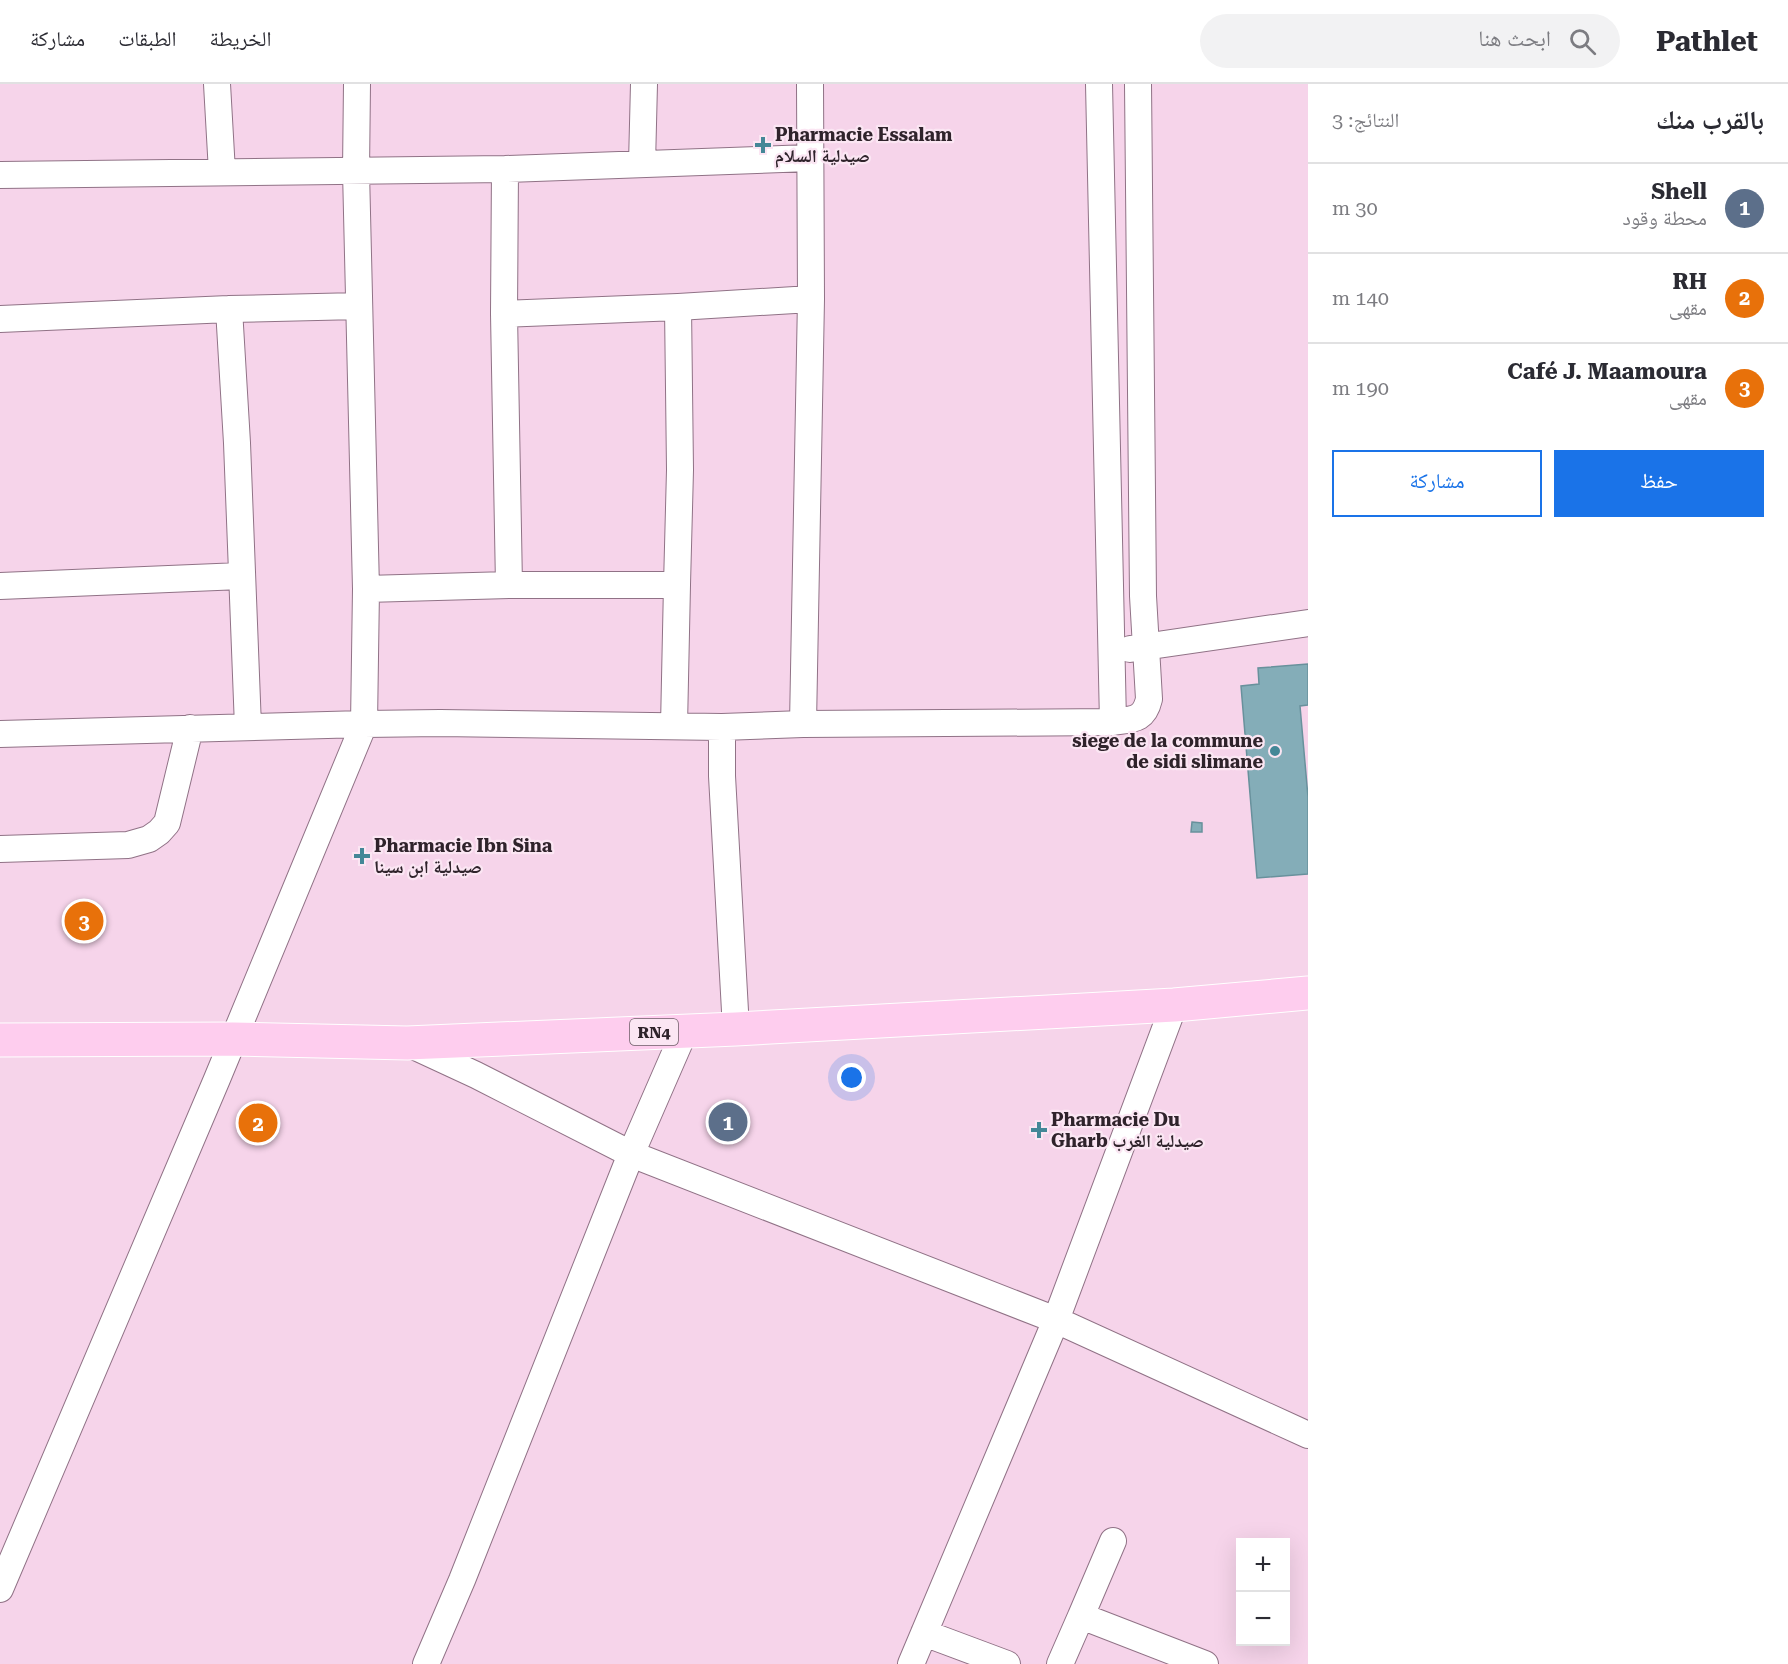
<!DOCTYPE html>
<html lang="ar">
<head>
<meta charset="utf-8">
<style>
	body { margin:0; font-family:"Roboto Serif","Noto Naskh Arabic",serif; background:#f2f2f3; color:#2b2b33; direction:rtl }
	.controls { position:absolute; right:18px; bottom:18px; display:grid; overflow:hidden; border-radius:0px; box-shadow:0 6px 24px #0002 }
	.controls button { width:54px; height:54px; display:grid; place-items:center; padding:0; border:0; border-bottom:2px solid #e1e1e2; background:#fff; color:#2b2b33; font:30px sans-serif }
	.you { position:absolute; left:852px; top:994px; width:21px; height:21px; margin:-15px; border:4px solid #fff; border-radius:50%; background:#1a73e8; box-shadow:0 0 0 9px #1a73e833 }
	.badge { display:grid; place-items:center; width:39px; height:39px; border-radius:50%; background:#1a73e8; color:#fff; font-size:20px; font-weight:700 }
	.pin { position:absolute; translate:-50% -50%; border:3px solid #fff; box-shadow:0 2px 6px #0006 }
	.list { margin:0; padding:0; list-style:none }
	h2 { display:flex; justify-content:space-between; align-items:center; height:78px; margin:0; padding:0 24px; font-size:26px }
	h2 small { font-size:20px; font-weight:400; color:#7c7c81 }
	.list li { display:grid; grid-template-columns:39px 1fr auto; gap:18px; align-items:center; box-sizing:border-box; height:90px; padding:0 24px; border-top:2px solid #e1e1e2 }
	.list b { display:block; font-size:22px; white-space:nowrap }
	.list p { margin:0; font-size:20px; white-space:nowrap; color:#7c7c81 }
	.list em { font-size:20px; font-style:normal; color:#7c7c81 }
	.actions { display:flex; gap:12px; padding:18px 24px }
	.actions a { flex:1; padding:14px 0; border:2px solid #1a73e8; border-radius:0px; text-align:center; font-size:21px; color:#1a73e8 }
	.actions .main { background:#1a73e8; color:#fff }
	.icon { flex:none; width:33px; height:33px; fill:none; stroke:currentColor; stroke-width:2; stroke-linecap:round; stroke-linejoin:round }
	.map { position:relative; flex:none; width:1308px; height:1580px; overflow:hidden; direction:ltr }
	header { display:flex; align-items:center; gap:36px; box-sizing:border-box; height:84px; padding:0 30px; background:#fff; border-bottom:2px solid #e1e1e2 }
	header strong { font-size:28px }
	nav { display:flex; gap:33px; margin-inline-start:auto; font-size:21px }
	.search { width:420px; height:54px; background:#f2f2f3; display:flex; align-items:center; gap:15px; box-sizing:border-box; padding:0 21px; border-radius:33px; color:#7c7c81; font-size:22px }
	main { display:flex }
	aside { flex:1; background:#fff }
	.map>svg:first-child { display:block }
	.building { fill:#84adb8; stroke:#68919c; stroke-width:1.5 }
	.lines { fill:none; stroke-linecap:round; stroke-linejoin:round }
	.street-casing { stroke:#907286; stroke-width:28 }
	.primary-casing { stroke:#fff; stroke-width:35 }
	.street { stroke:#fff; stroke-width:26 }
	.primary { stroke:#fecdee; stroke-width:33 }
	.poi-dot { fill:#448797; stroke:#fbe6f3; stroke-width:2 }
	.labels { text-anchor:middle; stroke-width:4.5; stroke-linejoin:round; paint-order:stroke }
	.shield { fill:#fbe6f3; stroke:#6c5e67; stroke-width:1.5 }
	.shield-label { font-size:16px; font-weight:bold; fill:#2f232b }
	.poi-label { font-size:18px; font-weight:bold; fill:#2f232b; stroke:#fbe6f3; text-anchor:start }
</style>
</head>
<body>
<header>
<strong>Pathlet</strong>
<div class="search"><svg class="icon" aria-label="search" viewBox="0 0 24 24"><circle cx="10" cy="10" r="6"/><path d="M15 15l6 6"/></svg>ابحث هنا</div>
<nav><a>الخريطة</a><a>الطبقات</a><a>مشاركة</a></nav>
</header>
<main>
<aside>
<h2>بالقرب منك<small>النتائج: 3</small></h2>
<ul class="list">
<li><span class="badge" style="background:#5c6f8a">1</span><div><b>Shell</b><p>محطة وقود</p></div><em>30 m</em></li>
<li><span class="badge" style="background:#e8710a">2</span><div><b>RH</b><p>مقهى</p></div><em>140 m</em></li>
<li><span class="badge" style="background:#e8710a">3</span><div><b>Café J. Maamoura</b><p>مقهى</p></div><em>190 m</em></li>
</ul>
<div class="actions"><a class="main">حفظ</a><a>مشاركة</a></div>
</aside>
<div class="map">
<svg width="1308" height="1580" viewBox="0 0 1308 1580">
	<rect width="100%" height="100%" fill="#f6d4ea"/>
	<path class="building" d="M1308 580V621L1300 622 1308 713V790L1257 794 1241 602 1259 600 1258 584Z
		M1192 738 1202 739V748H1191Z"/>
	<g class="lines">
		<g class="street-casing">
			<path id="street" d="M217 0 222 88
				M1099 0 1113 638
				M642 80 644 0
				M505 85 504 230 509 501
				M0 91 505 85 810 74
				M229 225 237 359 248 643
				M504 230 678 223 811 215
				M0 235 229 225 359 222
				M677 501 680 386 678 223
				M0 502 241 492
				M366 505 509 501H677L674 642
				M1130 565 1308 539
				M803 640 811 215 810 0
				M722 643V692L736 945
				M0 650 364 640 440 639 722 643 803 640 1113 638C1132 635 1144 637 1149 615L1143 512 1138 0
				M0 765 128 761 149 755 159 748 167 739 190 644
				M407 959 476 991 631 1070 1056 1236 1308 1351
				M0 1505 217 995 364 640 366 505 356 87 357 0
				M1081 1532 1113 1457
				M924 1549 1007 1580
				M426 1580 462 1496 631 1070 685 946
				M911 1580 1056 1236 1174 921
				M1060 1580 1081 1532 1205 1580"/>
		</g>
		<g class="primary-casing">
			<path id="primary" d="M0 956 233 955 407 959 736 945 1174 921 1308 909"/>
		</g>
		<use href="#street" class="street"/>
		<use href="#primary" class="primary"/>
	</g>
	<g class="poi-dot">
		<path d="M760 52h6v6h6v6h-6v6h-6v-6h-6v-6h6z"/>
		<circle cx="1275" cy="667" r="6"/>
		<path d="M359 763h6v6h6v6h-6v6h-6v-6h-6v-6h6z"/>
		<path d="M1036 1037h6v6h6v6h-6v6h-6v-6h-6v-6h6z"/>
	</g>
	<g class="labels">
		<rect class="shield" x="630" y="935" width="48" height="26" rx="4.5"/>
		<g class="shield-label">
			<text x="654" y="954">RN4</text>
		</g>
		<g class="poi-label">
			<text x="775" y="57">Pharmacie Essalam<tspan x="775" dy="21">صيدلية السلام</tspan></text>
			<text x="1263" y="663" text-anchor="end">siege de la commune<tspan x="1263" dy="21">de sidi slimane</tspan></text>
			<text x="374" y="768">Pharmacie Ibn Sina<tspan x="374" dy="21">صيدلية ابن سينا</tspan></text>
			<text x="1051" y="1042">Pharmacie Du<tspan x="1051" dy="21">Gharb صيدلية الغرب</tspan></text>
		</g>
	</g>
</svg>
<div class="controls">
<button>+</button>
<button>−</button>
</div>
<div class="you"></div>
<div class="pin badge" style="left:728px;top:1038px;background:#5c6f8a">1</div>
<div class="pin badge" style="left:258px;top:1039px;background:#e8710a">2</div>
<div class="pin badge" style="left:84px;top:837px;background:#e8710a">3</div>
</div>
</main>
</body>
</html>
